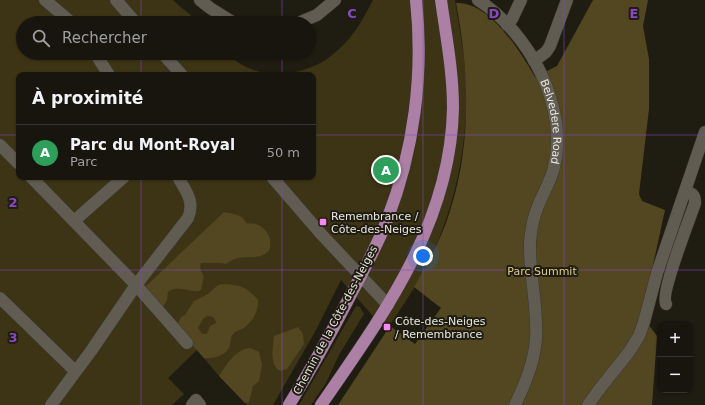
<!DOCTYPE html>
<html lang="fr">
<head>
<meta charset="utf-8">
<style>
	body { margin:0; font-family:"DejaVu Sans",sans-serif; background:#201e17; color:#f1f3f6 }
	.controls { position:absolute; right:12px; bottom:12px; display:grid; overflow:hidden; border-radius:8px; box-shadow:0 1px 3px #0004 }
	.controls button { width:36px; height:36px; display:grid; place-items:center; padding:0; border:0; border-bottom:1px solid #36342e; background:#17150e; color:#f1f3f6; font:20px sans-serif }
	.you { position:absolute; left:423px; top:256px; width:14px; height:14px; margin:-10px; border:3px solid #fff; border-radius:50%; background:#1a73e8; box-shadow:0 0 0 6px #1a73e833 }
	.badge { display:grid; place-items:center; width:26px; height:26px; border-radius:50%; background:#1a73e8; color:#fff; font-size:13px; font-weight:700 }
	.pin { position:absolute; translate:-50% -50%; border:2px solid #fff; box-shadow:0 1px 4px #0006 }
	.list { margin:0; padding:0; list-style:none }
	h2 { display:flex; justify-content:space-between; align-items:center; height:52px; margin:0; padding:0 16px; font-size:17px }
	h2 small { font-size:13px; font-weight:400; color:#9e9f9e }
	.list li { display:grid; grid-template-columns:26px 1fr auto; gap:12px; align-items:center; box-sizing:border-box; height:56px; padding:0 16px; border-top:1px solid #36342e }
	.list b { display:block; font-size:15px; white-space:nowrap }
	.list p { margin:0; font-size:13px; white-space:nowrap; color:#9e9f9e }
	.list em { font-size:13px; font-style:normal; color:#9e9f9e }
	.icon { flex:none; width:22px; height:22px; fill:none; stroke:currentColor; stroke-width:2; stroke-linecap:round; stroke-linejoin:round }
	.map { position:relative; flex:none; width:705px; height:405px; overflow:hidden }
	.search { position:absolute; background:#17150e; box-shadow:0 1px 3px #0004; left:16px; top:16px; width:300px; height:44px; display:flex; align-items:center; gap:10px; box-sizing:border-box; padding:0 14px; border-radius:22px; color:#9e9f9e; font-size:15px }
	.panel { position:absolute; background:#17150e; box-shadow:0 1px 3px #0004; left:16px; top:72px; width:300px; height:108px; border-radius:8px }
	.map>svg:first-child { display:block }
	.green { fill:#3c3414; fill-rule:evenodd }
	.forest { fill:#524720; fill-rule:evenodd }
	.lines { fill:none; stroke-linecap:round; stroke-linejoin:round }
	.minor-casing { stroke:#3a3832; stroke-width:13 }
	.major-casing { stroke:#3a3832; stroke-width:13 }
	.minor { stroke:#605c51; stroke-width:12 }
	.major { stroke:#ac7fa4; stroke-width:12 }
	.grid { fill:none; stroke:#8b48c4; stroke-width:1; stroke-opacity:0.55 }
	.poi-dot { fill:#f489ef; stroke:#1f1c12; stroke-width:1.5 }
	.labels { text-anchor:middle; stroke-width:4; stroke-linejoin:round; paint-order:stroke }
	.street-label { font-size:11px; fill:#e7e5de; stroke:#1f1c12 }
	.poi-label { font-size:11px; fill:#e7e5de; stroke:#1f1c12; text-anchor:start }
	.park-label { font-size:11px; fill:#dfcc89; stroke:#1f1c12 }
	.grid-label { font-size:13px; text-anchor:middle; font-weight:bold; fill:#8b48c4; stroke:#1f1c12; stroke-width:4; stroke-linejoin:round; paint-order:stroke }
</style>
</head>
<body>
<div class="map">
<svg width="705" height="405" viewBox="0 0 705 405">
	<rect width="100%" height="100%" fill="#1f1c12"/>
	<path class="green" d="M0 0H173C181 8 191 14 199 23H23V53H227C256 84 309 78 338 50 354 36 363 19 373 0H455C459 26 464 52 466 78 469 146 454 217 421 277 410 295 398 313 386 331L341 280 316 330 273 405H247L219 376 197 350 168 378 184 394 172 405H0ZM19 75H313V177H19Z
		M356 306 360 307 364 314 339 355 326 383 311 405H299Z"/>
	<path class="forest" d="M593 0H648L643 26 649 59V109L639 194 642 201 665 210 642 316 657 336 652 405H338L390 326 415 344 441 308 414 287C428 262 442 238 450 211 472 143 469 71 456 3 489 1 520 51 535 77L557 66Z
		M224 212C232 214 243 214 246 223 249 224 252 223 256 224 268 229 273 239 269 251 259 260 250 256 238 258 233 259 231 261 226 264 218 262 210 263 201 263 199 268 201 272 204 276L201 290C192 295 179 283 168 292L167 300 161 310 143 289Z
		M222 284C240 285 246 286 258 300 259 310 253 321 245 327 242 330 237 330 234 333 230 337 231 341 230 345 227 356 213 359 204 358L176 327 181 317 185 315 194 301 208 294 218 285ZM207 316C212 316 215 317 216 323L210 326 207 334H202L198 328 203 319Z
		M298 327 303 334 304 344 287 369 280 371C269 365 273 346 274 336Z
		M249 348 253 349 259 352 262 365 260 376 259 381 253 386 249 402 245 403 219 376C227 364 234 351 249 348Z"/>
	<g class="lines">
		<g class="minor-casing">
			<g id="minor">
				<path d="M45 0 72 23"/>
				<path d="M116 0 136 23"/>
				<path d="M200 0 210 8 234 23"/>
				<path id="s1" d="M478 0C529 32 569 107 554 167 551 181 543 193 538 206 533 218 531 230 530 242 529 274 538 306 536 339 534 363 525 384 515 405"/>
				<path d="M298 23 317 15 335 0"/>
				<path d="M507 25 512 19 521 0"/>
				<path d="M95 53 109 75"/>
				<path d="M162 53 182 75"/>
				<path d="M534 61 546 52 550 46 567 0"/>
				<path d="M0 145 19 164"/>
				<path d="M31 177 136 285 187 343"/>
				<path d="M272 177 322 235 388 305"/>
				<path d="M74 221 124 177"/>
				<path d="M0 298 75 371"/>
				<path d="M666 304C660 294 690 218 695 203 695 195 693 194 686 191"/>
				<path d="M51 405 91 351 136 285 188 218C195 201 186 192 178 177"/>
				<path d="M192 405 196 400 200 405"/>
				<path d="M588 405 598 391 629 352 639 336 644 322 657 273 705 132"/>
			</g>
		</g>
		<g class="major-casing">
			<path id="major" d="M289 405C310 371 329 337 347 302 361 275 376 249 387 220 414 151 424 74 416 0
				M321 405C383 315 451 223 453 108 453 71 446 36 441 0"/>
		</g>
		<use href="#minor" class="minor"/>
		<use href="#major" class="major"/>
	</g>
	<path class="grid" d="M141 0V23M282 0V23M423 0V405M564 0V405M141 53V75M282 53V75M0 135H19M313 135H705M141 177V405M282 177V405M0 270H705"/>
	<g class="poi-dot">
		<rect x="319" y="218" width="8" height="8" rx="2"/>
		<rect x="383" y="323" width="8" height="8" rx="2"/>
	</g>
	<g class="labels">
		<g class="street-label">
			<text dy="4" stroke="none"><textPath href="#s1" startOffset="148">Belvedere Road</textPath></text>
			<text transform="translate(335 320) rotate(-62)" y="4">Chemin de la Côte-des-Neiges</text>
		</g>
		<g class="poi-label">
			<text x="331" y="220">Remembrance /<tspan x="331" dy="13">Côte-des-Neiges</tspan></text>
			<text x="395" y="325">Côte-des-Neiges<tspan x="395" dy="13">/ Remembrance</tspan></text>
		</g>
		<g class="park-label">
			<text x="542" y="275">Parc Summit</text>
		</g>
	</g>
	<g class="grid-label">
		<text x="352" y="18">C</text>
		<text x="494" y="18">D</text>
		<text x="634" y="18">E</text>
		<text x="13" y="207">2</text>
		<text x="13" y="342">3</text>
	</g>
</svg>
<div class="controls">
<button>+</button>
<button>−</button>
</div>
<div class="you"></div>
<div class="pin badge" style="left:386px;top:170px;background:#2e9e5b">A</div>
<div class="search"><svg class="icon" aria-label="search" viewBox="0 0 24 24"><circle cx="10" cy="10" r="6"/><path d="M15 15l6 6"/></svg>Rechercher</div>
<section class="panel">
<h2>À proximité<small></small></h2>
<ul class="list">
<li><span class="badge" style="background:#2e9e5b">A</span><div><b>Parc du Mont-Royal</b><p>Parc</p></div><em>50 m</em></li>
</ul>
</section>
</div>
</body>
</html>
